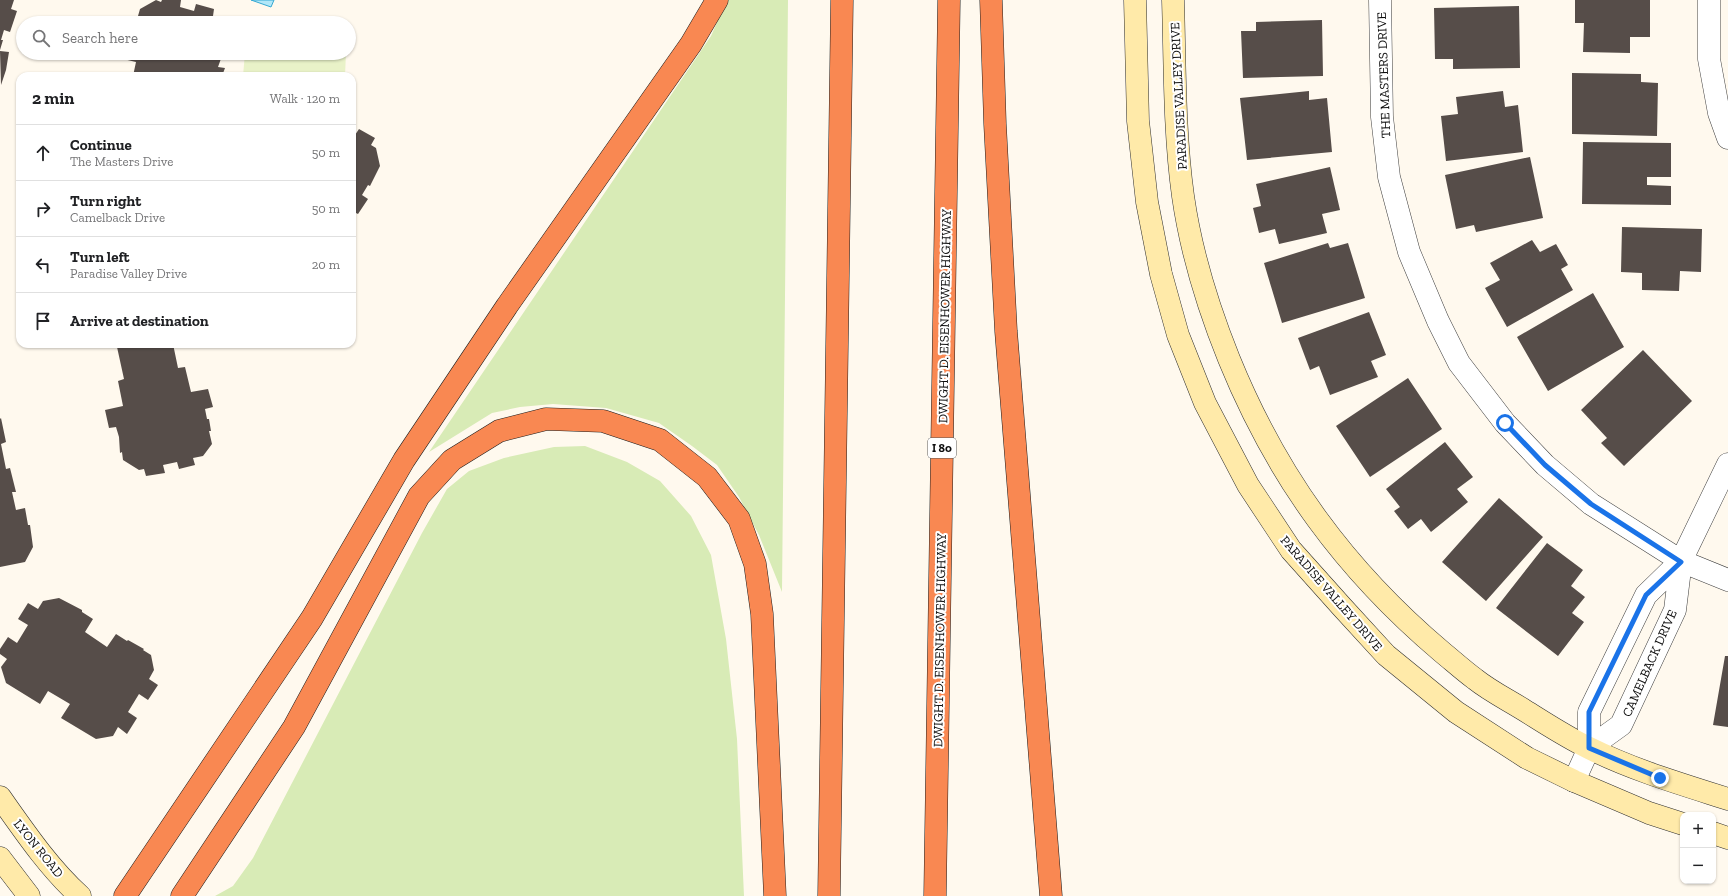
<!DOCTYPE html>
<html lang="en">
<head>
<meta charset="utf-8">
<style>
	body { margin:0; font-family:"Zilla Slab",serif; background:#f6f6f6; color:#202124 }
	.controls { position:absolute; right:12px; bottom:12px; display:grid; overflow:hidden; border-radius:8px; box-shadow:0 1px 3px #0004 }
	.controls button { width:36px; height:36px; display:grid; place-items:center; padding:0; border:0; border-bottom:1px solid #e0e0e0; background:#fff; color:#202124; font:20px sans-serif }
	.stop { position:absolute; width:12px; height:12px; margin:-9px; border:3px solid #1a73e8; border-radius:50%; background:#fff }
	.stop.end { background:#1a73e8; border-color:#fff; box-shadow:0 1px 4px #0008 }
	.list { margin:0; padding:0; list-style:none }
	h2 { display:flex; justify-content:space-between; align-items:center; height:52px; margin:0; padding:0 16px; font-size:17px }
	h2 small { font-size:13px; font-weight:400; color:#757577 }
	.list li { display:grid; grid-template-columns:26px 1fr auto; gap:12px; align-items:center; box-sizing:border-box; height:56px; padding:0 16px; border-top:1px solid #e0e0e0 }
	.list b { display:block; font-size:15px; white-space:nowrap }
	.list p { margin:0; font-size:13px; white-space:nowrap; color:#757577 }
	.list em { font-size:13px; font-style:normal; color:#757577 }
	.icon { flex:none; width:22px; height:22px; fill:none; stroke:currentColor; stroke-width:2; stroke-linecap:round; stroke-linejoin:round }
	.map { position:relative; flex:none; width:1728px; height:896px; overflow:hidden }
	.search { position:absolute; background:#fff; box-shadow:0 1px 3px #0004; left:16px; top:16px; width:340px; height:44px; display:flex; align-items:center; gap:10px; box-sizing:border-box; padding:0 14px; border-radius:22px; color:#757577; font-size:15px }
	.panel { position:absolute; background:#fff; box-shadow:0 1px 3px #0004; left:16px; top:72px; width:340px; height:276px; border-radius:12px }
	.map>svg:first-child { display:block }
	.green { fill:#d8ebb6 }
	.pitch { fill:#e9f2c8 }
	.water { fill:#b1e7f8; stroke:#35a8d2 }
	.building { fill:#564d49 }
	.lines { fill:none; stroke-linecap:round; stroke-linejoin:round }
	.street-casing { stroke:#404040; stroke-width:23 }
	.secondary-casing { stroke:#2f2f2f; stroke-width:23 }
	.highway-casing { stroke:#1e1e1e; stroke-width:23 }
	.street { stroke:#fff; stroke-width:22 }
	.secondary { stroke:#ffeaa9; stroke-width:22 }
	.highway { stroke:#f98852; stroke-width:22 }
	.route { stroke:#1a73e8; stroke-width:5 }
	.labels { text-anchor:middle; stroke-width:4; stroke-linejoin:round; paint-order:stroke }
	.shield { fill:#fff; stroke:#565656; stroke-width:1 }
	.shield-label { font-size:12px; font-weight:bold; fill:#0d0d0d }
	.street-label { font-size:13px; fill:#0d0d0d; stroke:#fff }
</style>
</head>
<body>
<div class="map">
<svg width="1728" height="896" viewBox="0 0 1728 896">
	<rect width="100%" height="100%" fill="#fff9ee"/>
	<path class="green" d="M727 0H788L782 592 759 535 739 497 717 465 692 446 659 423 606 408 553 404 520 407 492 413 429 452 711 36Z
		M585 446 627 462 660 481 691 516 711 555 726 639 737 739 744 896H215L233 886 253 858 422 533 447 489 469 471 504 458 554 447Z"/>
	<path class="pitch" d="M245 53H346L345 76H243Z"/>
	<path class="water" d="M251 0H274L271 7Z"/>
	<path class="building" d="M0 0H14L11 9 17 11 10 32 4 30 1 40H3L0 50Z
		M156 0 161 2 162 0H181L180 7 194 11 196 4 214 9 213 16 218 18 221 23H136L140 9Z
		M1575 0H1650V37H1630V53L1583 52 1584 23H1575Z
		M1519 6 1520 68 1453 69V59H1435L1434 8Z
		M1322 20 1323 76 1243 78 1241 31H1256V22Z
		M0 51 9 52 6 70 1 85Z
		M120 53H223L218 67 225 68 222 76H133L136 62 119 58Z
		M1572 73 1641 74V82L1658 83 1657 136 1572 134Z
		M1309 91V100L1327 98 1332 152 1247 160 1240 98Z
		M1503 91 1505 107 1518 105 1523 152 1446 161 1441 116 1458 114 1456 97Z
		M359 129 375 138 371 145 376 148 380 166 370 186 368 185 362 195 368 199 358 214 352 211V133L355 135Z
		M1583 142 1671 143V177H1647V185L1671 186V205L1582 204Z
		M1530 157 1543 218 1476 232 1474 225 1456 229 1445 175Z
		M1330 167 1340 210 1322 214 1327 233 1279 244 1275 229 1259 233 1253 208 1261 206 1256 184Z
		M1622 227 1702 229 1701 272 1680 271 1679 291 1642 290V273L1621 272Z
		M1532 240 1540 252 1556 244 1568 265 1561 269 1573 290 1507 327 1485 288 1500 280 1490 263Z
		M1328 243 1330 248 1348 243 1365 298 1282 323 1264 263Z
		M1593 293 1624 347 1548 391 1517 337Z
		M1369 312 1386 355 1371 361 1378 377 1330 395 1319 366 1310 370 1298 338Z
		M110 344H173L178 368 185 367 191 392 208 389 213 407 205 409 207 419H209L211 431H209L212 444 203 456 193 458 195 465 179 469 177 462 163 465 165 473 146 476 144 469 139 470 123 460 122 452 120 453 119 437 116 427 109 428 105 410 123 406 118 381 124 379 117 347 111 348Z
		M1643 350 1692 401 1624 466 1601 443 1607 438 1581 410Z
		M1408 378 1442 429 1370 477 1336 426Z
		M1 418 6 442 1 444 6 469 10 468 16 492H12L16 510 25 508 28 525H30L33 547 25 562 0 567V419Z
		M1445 442 1473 477 1457 489 1468 502 1431 532 1421 519 1408 529 1394 511 1400 507 1386 489Z
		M1499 498 1543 537 1486 601 1442 562Z
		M1547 543 1583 570 1571 586 1585 597 1572 613 1584 622 1558 656 1496 608Z
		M59 598 82 610V612L93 619 85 632 107 647 116 634 127 641 128 640 144 649 143 650 151 655 154 670 149 679 158 685 148 700 139 694 128 712 137 718 127 734 118 727 113 736 96 739 61 718 70 704 48 691 40 704 6 683 1 667 7 659 0 654V649L8 637 17 643 28 625 18 619 28 603 38 609 43 601Z
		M1725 656H1728V727L1713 725Z"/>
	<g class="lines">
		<g class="street-casing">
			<path id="street" d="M1380 0 1382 117 1389 177 1409 252 1438 321 1459 363 1505 423 1545 465 1591 504 1681 561 1728 580
				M1709 0V59L1719 113 1728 138
				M1589 748 1621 725 1675 610 1681 561 1728 464
				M1574 781 1589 748V712L1646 595 1681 561"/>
		</g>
		<g class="secondary-casing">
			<path id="secondary" d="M1135 0 1138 121 1147 202 1161 274 1178 335 1205 403 1248 485 1291 550 1342 607 1386 655 1456 712 1527 758 1574 781 1649 813 1683 824
				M1173 0C1175 65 1174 131 1183 196 1191 252 1208 307 1229 359 1277 477 1345 570 1442 652 1453 661 1464 671 1475 679 1490 691 1508 700 1524 710 1545 723 1566 737 1589 748 1633 770 1681 784 1728 799
				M0 797C24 831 49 868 80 896
				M1713 833 1728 838
				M0 858 29 896"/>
		</g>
		<g class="highway-casing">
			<path id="highway" d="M991 0 995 124 1006 331 1051 896
				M125 896 312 618 404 460 507 306 691 44 717 0
				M182 896 294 727 419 496 452 460 499 431 546 419 603 421 660 440 707 477 739 519 755 564 762 614 775 896
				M829 896 842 0
				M935 896 949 0"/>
		</g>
		<use href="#street" class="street"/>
		<use href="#secondary" class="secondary"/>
		<use href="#highway" class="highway"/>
	</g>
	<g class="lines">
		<path class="route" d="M1505 423 1545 465 1591 504 1681 562 1646 595 1589 712V748L1660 778"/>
	</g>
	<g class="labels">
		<rect class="shield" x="928" y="438" width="28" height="20" rx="3"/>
		<g class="shield-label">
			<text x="942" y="452">I 80</text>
		</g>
		<g class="street-label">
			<text transform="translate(1383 75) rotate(-92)" y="5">THE MASTERS DRIVE</text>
			<text transform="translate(1178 96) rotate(-93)" y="5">PARADISE VALLEY DRIVE</text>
			<text transform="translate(944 316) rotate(-89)" y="5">DWIGHT D. EISENHOWER HIGHWAY</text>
			<text transform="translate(1332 593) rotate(49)" y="5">PARADISE VALLEY DRIVE</text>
			<text transform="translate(939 640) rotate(-89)" y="5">DWIGHT D. EISENHOWER HIGHWAY</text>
			<text transform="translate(1649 663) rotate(-66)" y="5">CAMELBACK DRIVE</text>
			<text transform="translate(39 848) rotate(51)" y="5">LYON ROAD</text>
		</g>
	</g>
</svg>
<div class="controls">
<button>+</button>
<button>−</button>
</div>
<div class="stop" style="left:1505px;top:423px"></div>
<div class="stop end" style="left:1660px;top:778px"></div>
<div class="search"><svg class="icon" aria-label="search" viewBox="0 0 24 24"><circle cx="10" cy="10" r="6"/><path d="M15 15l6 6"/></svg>Search here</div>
<section class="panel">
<h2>2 min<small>Walk · 120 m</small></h2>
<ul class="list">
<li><svg class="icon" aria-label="ahead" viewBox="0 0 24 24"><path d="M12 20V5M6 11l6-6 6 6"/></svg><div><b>Continue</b><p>The Masters Drive</p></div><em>50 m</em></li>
<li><svg class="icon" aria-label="right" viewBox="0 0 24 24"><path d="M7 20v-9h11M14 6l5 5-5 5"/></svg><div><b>Turn right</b><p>Camelback Drive</p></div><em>50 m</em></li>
<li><svg class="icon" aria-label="left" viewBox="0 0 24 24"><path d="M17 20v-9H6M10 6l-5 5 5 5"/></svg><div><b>Turn left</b><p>Paradise Valley Drive</p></div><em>20 m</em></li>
<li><svg class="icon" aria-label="arrive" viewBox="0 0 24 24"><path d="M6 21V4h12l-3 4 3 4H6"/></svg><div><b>Arrive at destination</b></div></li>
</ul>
</section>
</div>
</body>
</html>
